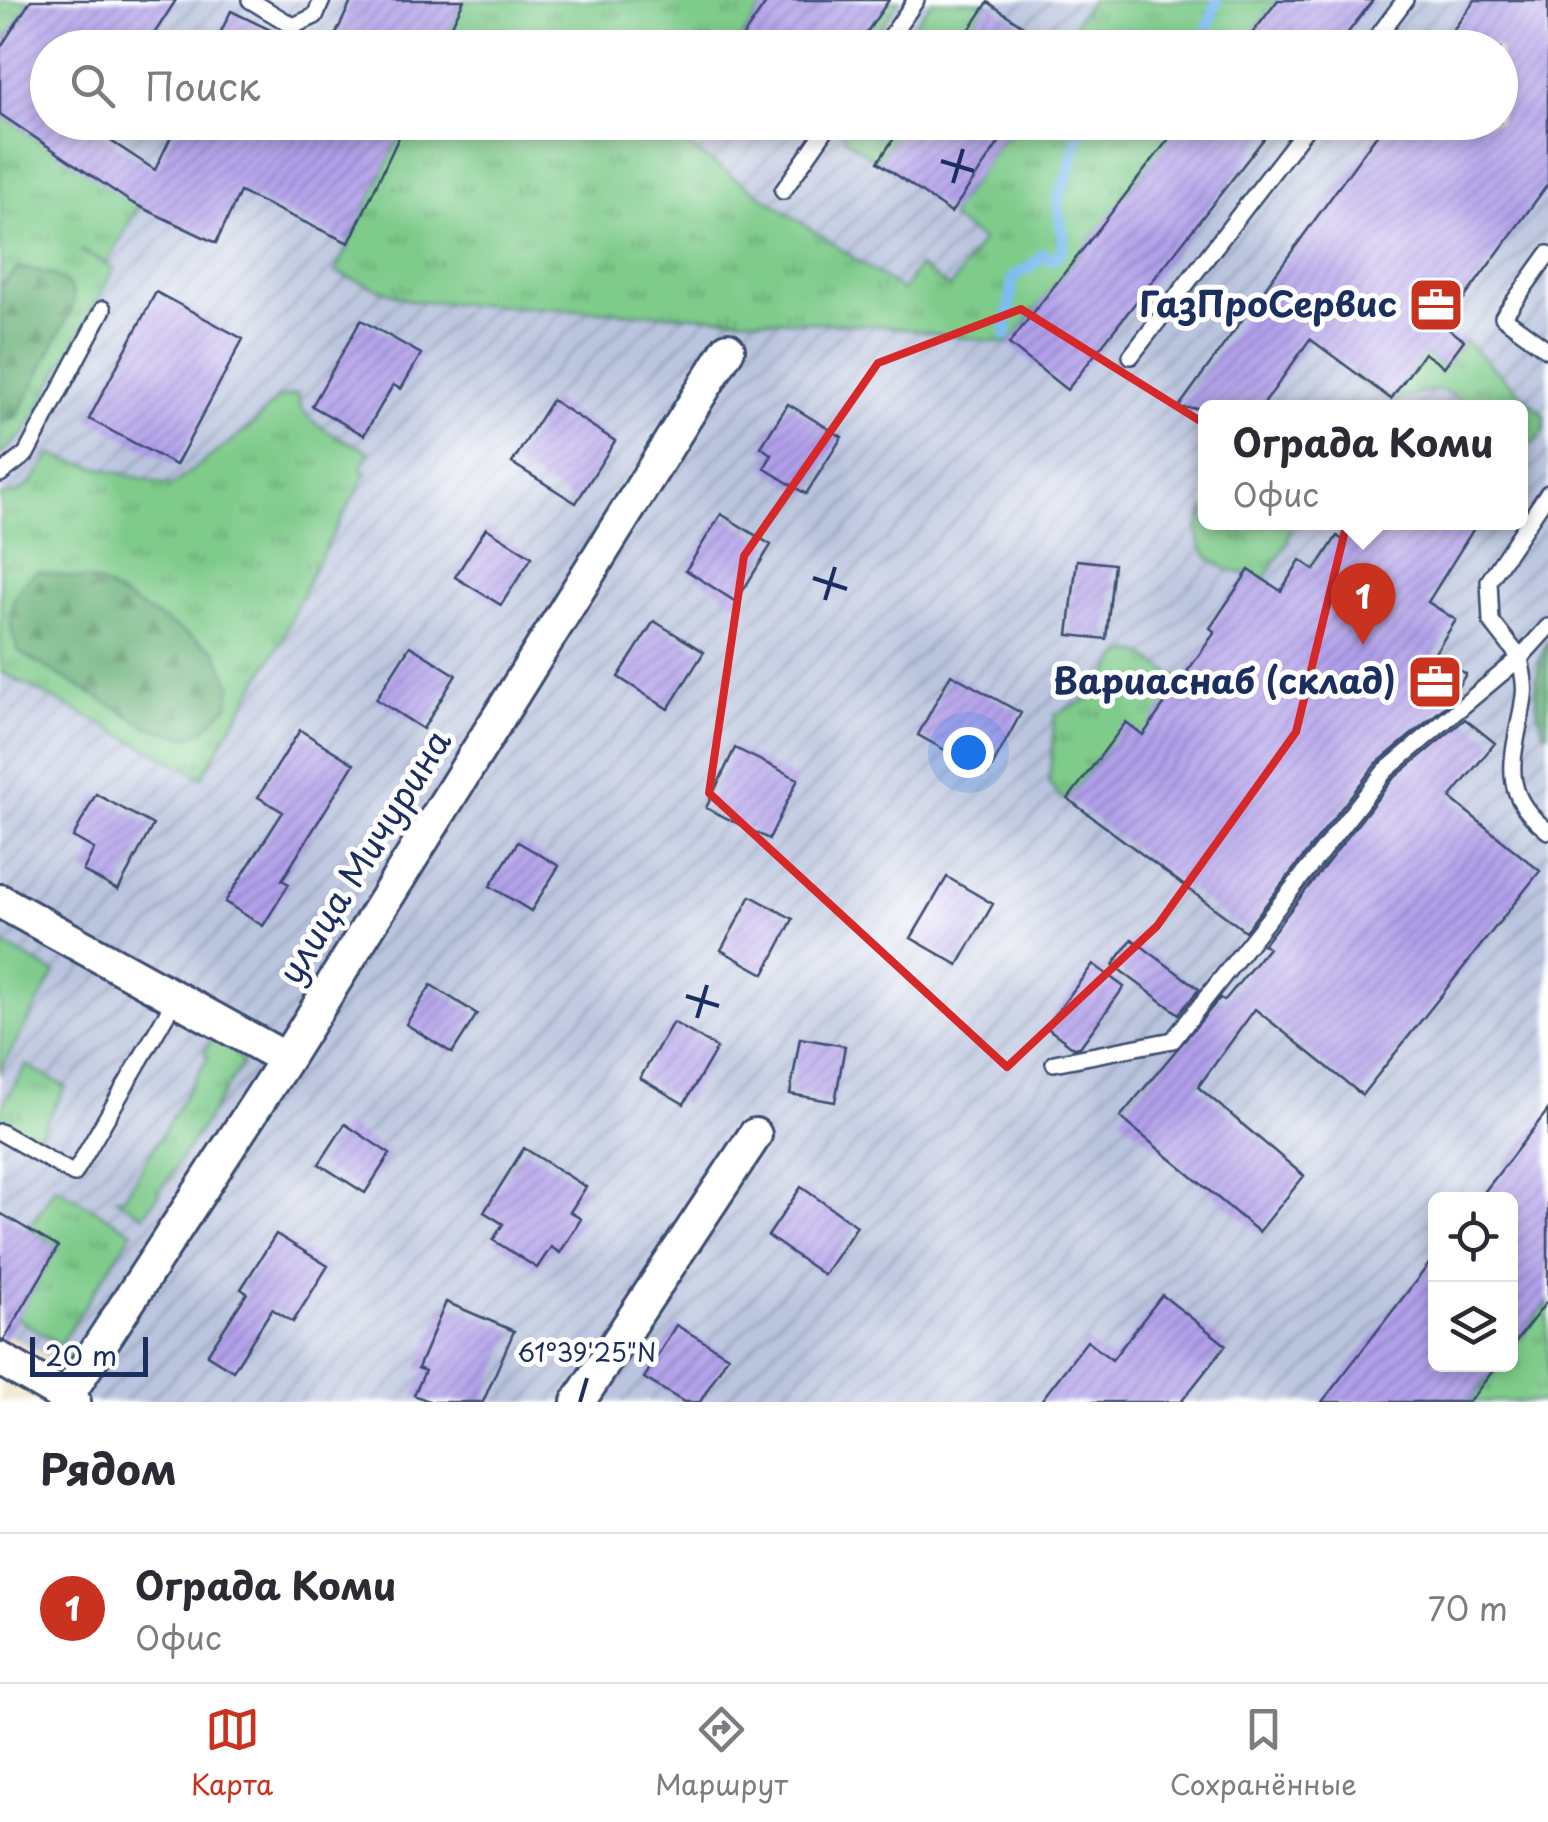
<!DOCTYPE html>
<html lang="ru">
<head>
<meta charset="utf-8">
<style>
	body { margin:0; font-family:"Playpen Sans",sans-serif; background:#f7f7f7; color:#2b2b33 }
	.controls { position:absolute; right:30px; bottom:30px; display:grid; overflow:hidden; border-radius:15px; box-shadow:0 5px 15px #0003 }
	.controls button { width:90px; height:90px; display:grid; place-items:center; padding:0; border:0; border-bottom:2px solid #e1e1e2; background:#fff; color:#2b2b33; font:50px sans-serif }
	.scale { position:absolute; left:30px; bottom:25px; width:118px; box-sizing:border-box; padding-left:10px; border:5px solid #1b2f5e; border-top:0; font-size:28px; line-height:35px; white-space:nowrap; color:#1b2f5e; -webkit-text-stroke:8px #fff; paint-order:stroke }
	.you { position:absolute; left:968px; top:752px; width:35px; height:35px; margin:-25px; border:8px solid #fff; border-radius:50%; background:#1a73e8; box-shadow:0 0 0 15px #1a73e833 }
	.badge { display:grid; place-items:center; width:65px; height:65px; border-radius:50%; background:#c8321e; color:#fff; font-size:32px; font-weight:700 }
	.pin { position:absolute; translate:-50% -82px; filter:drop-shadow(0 2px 5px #0008) }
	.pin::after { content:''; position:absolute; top:52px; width:35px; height:30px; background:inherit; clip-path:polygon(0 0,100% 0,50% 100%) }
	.popup { position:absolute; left:1198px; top:400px; width:330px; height:130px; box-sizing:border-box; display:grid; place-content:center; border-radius:15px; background:#fff; filter:drop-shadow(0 2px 8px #0005); font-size:32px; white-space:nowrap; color:#7c7c81 }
	.popup b { font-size:38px; color:#2b2b33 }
	.popup::after { content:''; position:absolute; left:50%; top:100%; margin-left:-20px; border:20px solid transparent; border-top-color:#fff }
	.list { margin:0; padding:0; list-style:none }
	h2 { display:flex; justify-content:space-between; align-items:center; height:130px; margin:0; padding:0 40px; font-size:42px }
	h2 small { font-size:32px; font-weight:400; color:#7c7c81 }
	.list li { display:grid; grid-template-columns:65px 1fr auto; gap:30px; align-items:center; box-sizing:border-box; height:150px; padding:0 40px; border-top:2px solid #e1e1e2 }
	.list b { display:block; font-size:38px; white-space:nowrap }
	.list p { margin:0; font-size:32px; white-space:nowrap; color:#7c7c81 }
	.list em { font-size:32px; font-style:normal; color:#7c7c81 }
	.icon { flex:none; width:55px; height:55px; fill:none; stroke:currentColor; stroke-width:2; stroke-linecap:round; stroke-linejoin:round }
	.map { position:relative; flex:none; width:1548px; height:1402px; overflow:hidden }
	.search { position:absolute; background:#fff; box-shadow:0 5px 15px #0003; left:30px; right:30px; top:30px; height:110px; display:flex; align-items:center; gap:25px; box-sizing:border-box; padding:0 35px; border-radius:55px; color:#7c7c81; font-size:38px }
	.sheet { height:280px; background:#fff }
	nav { display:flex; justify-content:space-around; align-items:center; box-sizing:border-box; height:140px; border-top:2px solid #e1e1e2; background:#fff; font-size:28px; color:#7c7c81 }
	nav a { display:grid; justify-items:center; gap:5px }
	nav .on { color:#c8321e }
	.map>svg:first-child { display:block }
	.industrial { fill:url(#industrial-furrows); fill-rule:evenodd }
	.grass { fill:url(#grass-tufts); stroke:#4c7d74; stroke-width:2.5 }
	.forest { fill:url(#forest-firs); stroke:#406f6a; stroke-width:2.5 }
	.park { fill:#7ecb8a; stroke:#4c7d74; stroke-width:2.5 }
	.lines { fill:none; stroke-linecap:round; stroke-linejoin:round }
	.stream { stroke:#7ebcf2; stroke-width:11 }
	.building { fill:url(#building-hatch) }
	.service-casing { stroke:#3b4b6f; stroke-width:20 }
	.minor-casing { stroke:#3b4b6f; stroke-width:38 }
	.service { stroke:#fff; stroke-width:15 }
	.minor { stroke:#fff; stroke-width:32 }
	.marked { fill:none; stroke:#d62828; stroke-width:8; stroke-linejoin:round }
	.ticks { fill:none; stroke:#1b2f5e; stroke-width:4 }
	.labels { text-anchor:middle; stroke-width:10; stroke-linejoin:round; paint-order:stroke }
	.poi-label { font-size:35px; font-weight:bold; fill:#1b2f5e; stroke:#fff; text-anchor:end }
	.street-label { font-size:35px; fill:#1b2f5e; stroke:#fff }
	.ticks-label { font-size:25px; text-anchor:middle; fill:#1b2f5e; stroke:#fff; stroke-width:10; stroke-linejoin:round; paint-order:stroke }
</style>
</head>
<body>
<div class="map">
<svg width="1548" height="1402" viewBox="0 0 1548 1402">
	<defs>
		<pattern id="industrial-furrows" width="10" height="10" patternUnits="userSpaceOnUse" patternTransform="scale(2.5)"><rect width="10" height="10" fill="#bac4de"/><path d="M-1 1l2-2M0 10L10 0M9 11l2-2" fill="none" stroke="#96a0b7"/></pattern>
		<pattern id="grass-tufts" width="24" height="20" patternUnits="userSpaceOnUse" patternTransform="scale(2.5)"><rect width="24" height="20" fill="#7ecb8a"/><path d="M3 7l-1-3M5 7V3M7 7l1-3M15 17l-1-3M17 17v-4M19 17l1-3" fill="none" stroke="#66a574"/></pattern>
		<pattern id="forest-firs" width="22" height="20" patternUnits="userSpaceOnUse" patternTransform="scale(2.5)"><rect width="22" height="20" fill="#66af76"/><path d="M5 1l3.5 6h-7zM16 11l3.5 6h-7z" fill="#538f64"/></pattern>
		<pattern id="building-hatch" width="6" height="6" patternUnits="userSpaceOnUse" patternTransform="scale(2.5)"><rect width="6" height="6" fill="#b2a0eb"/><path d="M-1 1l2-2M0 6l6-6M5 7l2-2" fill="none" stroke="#9083c2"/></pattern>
	</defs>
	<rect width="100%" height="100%" fill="#fff"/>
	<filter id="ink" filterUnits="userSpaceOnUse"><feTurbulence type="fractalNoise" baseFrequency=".01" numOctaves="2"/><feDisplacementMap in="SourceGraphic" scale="20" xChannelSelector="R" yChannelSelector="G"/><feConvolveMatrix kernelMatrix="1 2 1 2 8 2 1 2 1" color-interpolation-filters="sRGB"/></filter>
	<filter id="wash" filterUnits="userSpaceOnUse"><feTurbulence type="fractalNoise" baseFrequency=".0048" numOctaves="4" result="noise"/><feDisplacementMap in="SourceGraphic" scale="40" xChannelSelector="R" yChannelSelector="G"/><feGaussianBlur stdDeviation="2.25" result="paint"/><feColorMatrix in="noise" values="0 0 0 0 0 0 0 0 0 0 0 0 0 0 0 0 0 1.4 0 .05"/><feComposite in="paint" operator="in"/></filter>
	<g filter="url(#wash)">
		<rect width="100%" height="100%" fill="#f2e7ce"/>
		<path class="industrial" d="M0 0H1548V1402H82L71 1369 0 1330ZM48 48H1500V122H48ZM1206 408H1520V522H1206ZM1436 1200H1510V1364H1436Z"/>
		<path class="grass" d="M0 0H31L1 46 0 62Z
			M464 0H768L735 47 441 48Z
			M889 0H900L867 47 856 48Z
			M932 0 988 2 957 47H898Z
			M1091 0H1278L1241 47 1057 48Z
			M0 114 139 206 107 263 80 250 114 269 26 432 0 455Z
			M406 123H654L903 291 918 266 950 288 982 240 951 219V213L1013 123H1182L1009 344 884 326 411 301 335 272Z
			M845 123H905L878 162 844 138Z
			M1464 340 1544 415C1545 428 1545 436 1533 443L1521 437 1520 408 1473 407 1440 389 1390 401 1355 378 1357 364 1391 398 1424 353 1444 367Z
			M298 394C298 424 346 439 370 452L361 469 367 473 312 572 280 644 202 777 0 671V496C27 495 37 477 50 455L171 486 254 424 278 398Z
			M1205 508 1206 522H1291L1288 542 1264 580 1249 570 1246 574C1209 568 1187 545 1205 508Z
			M1130 651 1144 655 1182 681 1196 752 1108 746 1068 799H1062L1049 784 1055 714 1093 697 1119 657Z
			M213 1038 227 1044 243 1063 144 1216 115 1198 125 1196 208 1057 204 1052Z
			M26 1065 66 1087 36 1139 0 1119V1110Z
			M55 1186 133 1232 60 1344 16 1318 58 1247 29 1230Z
			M1548 1302V1402H1470L1500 1365 1510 1364 1511 1350Z"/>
		<path class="forest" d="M19 268C44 271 79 276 73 307L17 416 0 424V286Z
			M37 571 97 582 215 650 231 684 229 704 203 731 186 737 149 727 19 652C5 622 8 591 37 571Z
			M1548 639V733L1544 732C1531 700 1534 670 1548 639Z"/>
		<path class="park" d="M0 943 55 973 0 1071Z"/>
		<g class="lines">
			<path class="stream" d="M1099 48 1112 35C1146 32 1163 44 1194 46L1205 38 1217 0
				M1006 336 1013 277 1036 263 1042 253 1051 260C1077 248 1053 216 1059 195 1060 190 1064 186 1066 181 1073 163 1074 139 1085 122"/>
		</g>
		<g id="blocks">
			<path class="building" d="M31 0H176L145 48H48V122H82L155 170 178 122H406L349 243 240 192 216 243 132 203 0 114V48Z
				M352 0H464L441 48H329Z
				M768 0H889L856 48H735Z
				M1278 0H1373L1336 48H1241Z
				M1475 0H1548V184L1444 326 1464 340 1444 367 1424 353 1391 399 1310 339 1261 408H1178L1386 122H1500V48H1440Z
				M988 2 1055 48H957Z
				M231 11 308 48H213Z
				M905 122H1013L951 213 878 162Z
				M1182 122H1277L1067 390 1009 344Z
				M156 292 243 339 176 465 89 419Z
				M361 320 421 354 401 389 393 385 364 435 312 406Z
				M552 400 615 441 576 503 512 463Z
				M788 404 842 437 806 494 764 468 772 455 761 447Z
				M721 514 771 545 736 602 686 570Z
				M1354 522H1478L1428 602 1456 620 1434 654 1466 674 1447 705 1376 764 1245 931 1068 799 1126 722 1143 735 1215 632 1210 628 1249 570 1281 591 1300 560 1315 570 1337 536 1343 540Z
				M486 528 532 557 501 605 455 577Z
				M1077 560 1114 564 1106 639 1068 635Z
				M654 621 704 652 668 709 618 677Z
				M410 646 456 675 423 729 376 699Z
				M951 674 1021 713 988 774 918 735Z
				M1465 719 1495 743 1450 798 1540 871 1362 1095 1255 1009 1198 1087 1304 1176 1259 1232 1120 1117 1220 998 1224 1001 1268 948 1263 945 1393 779Z
				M300 730 354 764 282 880 289 884 263 926 225 902 283 812 258 797Z
				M735 748 798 779 769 839 706 808Z
				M96 794 153 825 118 890 83 871 94 849 73 837Z
				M518 842 559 866 531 911 490 886Z
				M947 877 993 904 958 965 911 938Z
				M751 896 793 919 764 974 721 950Z
				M1132 939 1199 989 1179 1014 1113 965Z
				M1093 964 1124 987 1080 1047 1074 1048 1046 1027Z
				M431 985 477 1014 452 1053 406 1024Z
				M673 1022 717 1048 684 1104 640 1078Z
				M800 1038 845 1046 835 1102 790 1094Z
				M1548 1110V1300L1510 1349V1200H1478Z
				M345 1124 390 1154 365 1193 319 1164Z
				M524 1148 586 1187 570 1212 581 1219 560 1253 551 1247 537 1268 493 1240 503 1224 484 1212Z
				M801 1187 857 1226 824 1275 768 1236Z
				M0 1213 58 1247 4 1340 0 1339Z
				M276 1234 328 1266 293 1322 272 1309 233 1371 207 1355 247 1293 241 1289Z
				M1436 1255V1364H1498L1469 1402H1322Z
				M1162 1295 1226 1345 1181 1402H1040L1087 1341 1112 1360Z
				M446 1302 514 1331 483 1402H431L414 1395 425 1371 418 1368Z
				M676 1325 728 1356 700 1402H684L644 1378Z"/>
		</g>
	</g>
	<g filter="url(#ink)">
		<use href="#blocks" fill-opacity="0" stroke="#3b4b6f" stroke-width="2.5"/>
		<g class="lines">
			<g class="service-casing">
				<path id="service" d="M250 0 293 26 315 16 322 0
					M883 48 916 0
					M1369 48 1405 0
					M783 191 831 122
					M1548 254 1503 317 1548 350
					M1131 356 1311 122
					M0 474 26 454 103 309
					M1548 627 1520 658C1522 670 1526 684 1524 696 1517 751 1493 789 1548 831
					M1054 1063 1173 1040 1385 771 1520 658 1491 621 1489 581 1548 493
					M0 1132 74 1174 176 998"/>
			</g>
			<g class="minor-casing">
				<path id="minor" d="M0 901 286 1059
					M0 1359 74 1402
					M63 1402 286 1059 728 349
					M578 1402 755 1135"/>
			</g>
			<use href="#service" class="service"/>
			<use href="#minor" class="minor"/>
		</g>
	</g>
	<path class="marked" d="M1021 309 1349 514 1296 732 1157 926 1007 1067 709 793 744 556 878 363Z"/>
	<path class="ticks" d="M941 161 974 171M953 183 963 149M813 578 847 589M825 600 835 567M686 996 719 1006M697 1018 707 985M580 1402 587 1378"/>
	<defs>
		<g id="office-square" transform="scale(2.875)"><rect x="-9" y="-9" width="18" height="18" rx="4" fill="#c8321e" stroke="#fff"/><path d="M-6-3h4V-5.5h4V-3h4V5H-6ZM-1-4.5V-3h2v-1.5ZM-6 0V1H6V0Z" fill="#fff"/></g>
	</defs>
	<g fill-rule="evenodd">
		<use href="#office-square" x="1436" y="305"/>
		<use href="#office-square" x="1435" y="682"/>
	</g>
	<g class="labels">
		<g class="poi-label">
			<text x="1397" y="317">ГазПроСервис</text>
			<text x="1396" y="694">Вариаснаб (склад)</text>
		</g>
		<g class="street-label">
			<text transform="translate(365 857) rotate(-58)" y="12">улица Мичурина</text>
		</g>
	</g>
	<g class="ticks-label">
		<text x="587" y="1362">61°39'25"N</text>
	</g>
</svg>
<div class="controls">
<button><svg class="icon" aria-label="locate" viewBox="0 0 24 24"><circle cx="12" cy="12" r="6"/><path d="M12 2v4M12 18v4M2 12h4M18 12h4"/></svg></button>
<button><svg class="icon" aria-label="layers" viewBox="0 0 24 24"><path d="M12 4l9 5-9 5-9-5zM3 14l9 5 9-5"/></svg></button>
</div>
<div class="scale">20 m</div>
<div class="you"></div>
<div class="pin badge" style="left:1363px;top:645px">1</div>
<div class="popup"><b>Ограда Коми</b>Офис</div>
<div class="search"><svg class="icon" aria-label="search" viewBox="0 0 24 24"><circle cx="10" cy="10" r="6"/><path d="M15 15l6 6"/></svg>Поиск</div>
</div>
<section class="sheet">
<h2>Рядом<small></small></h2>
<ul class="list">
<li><span class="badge">1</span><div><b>Ограда Коми</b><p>Офис</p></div><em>70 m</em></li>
</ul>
</section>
<nav>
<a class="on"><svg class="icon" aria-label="map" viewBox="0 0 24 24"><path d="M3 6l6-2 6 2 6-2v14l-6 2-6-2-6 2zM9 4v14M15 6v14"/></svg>Карта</a>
<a><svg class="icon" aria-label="directions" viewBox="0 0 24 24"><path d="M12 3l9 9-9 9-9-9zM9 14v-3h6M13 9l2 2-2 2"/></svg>Маршрут</a>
<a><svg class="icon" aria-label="saved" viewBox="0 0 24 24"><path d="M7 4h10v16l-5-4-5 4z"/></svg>Сохранённые</a>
</nav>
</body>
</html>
